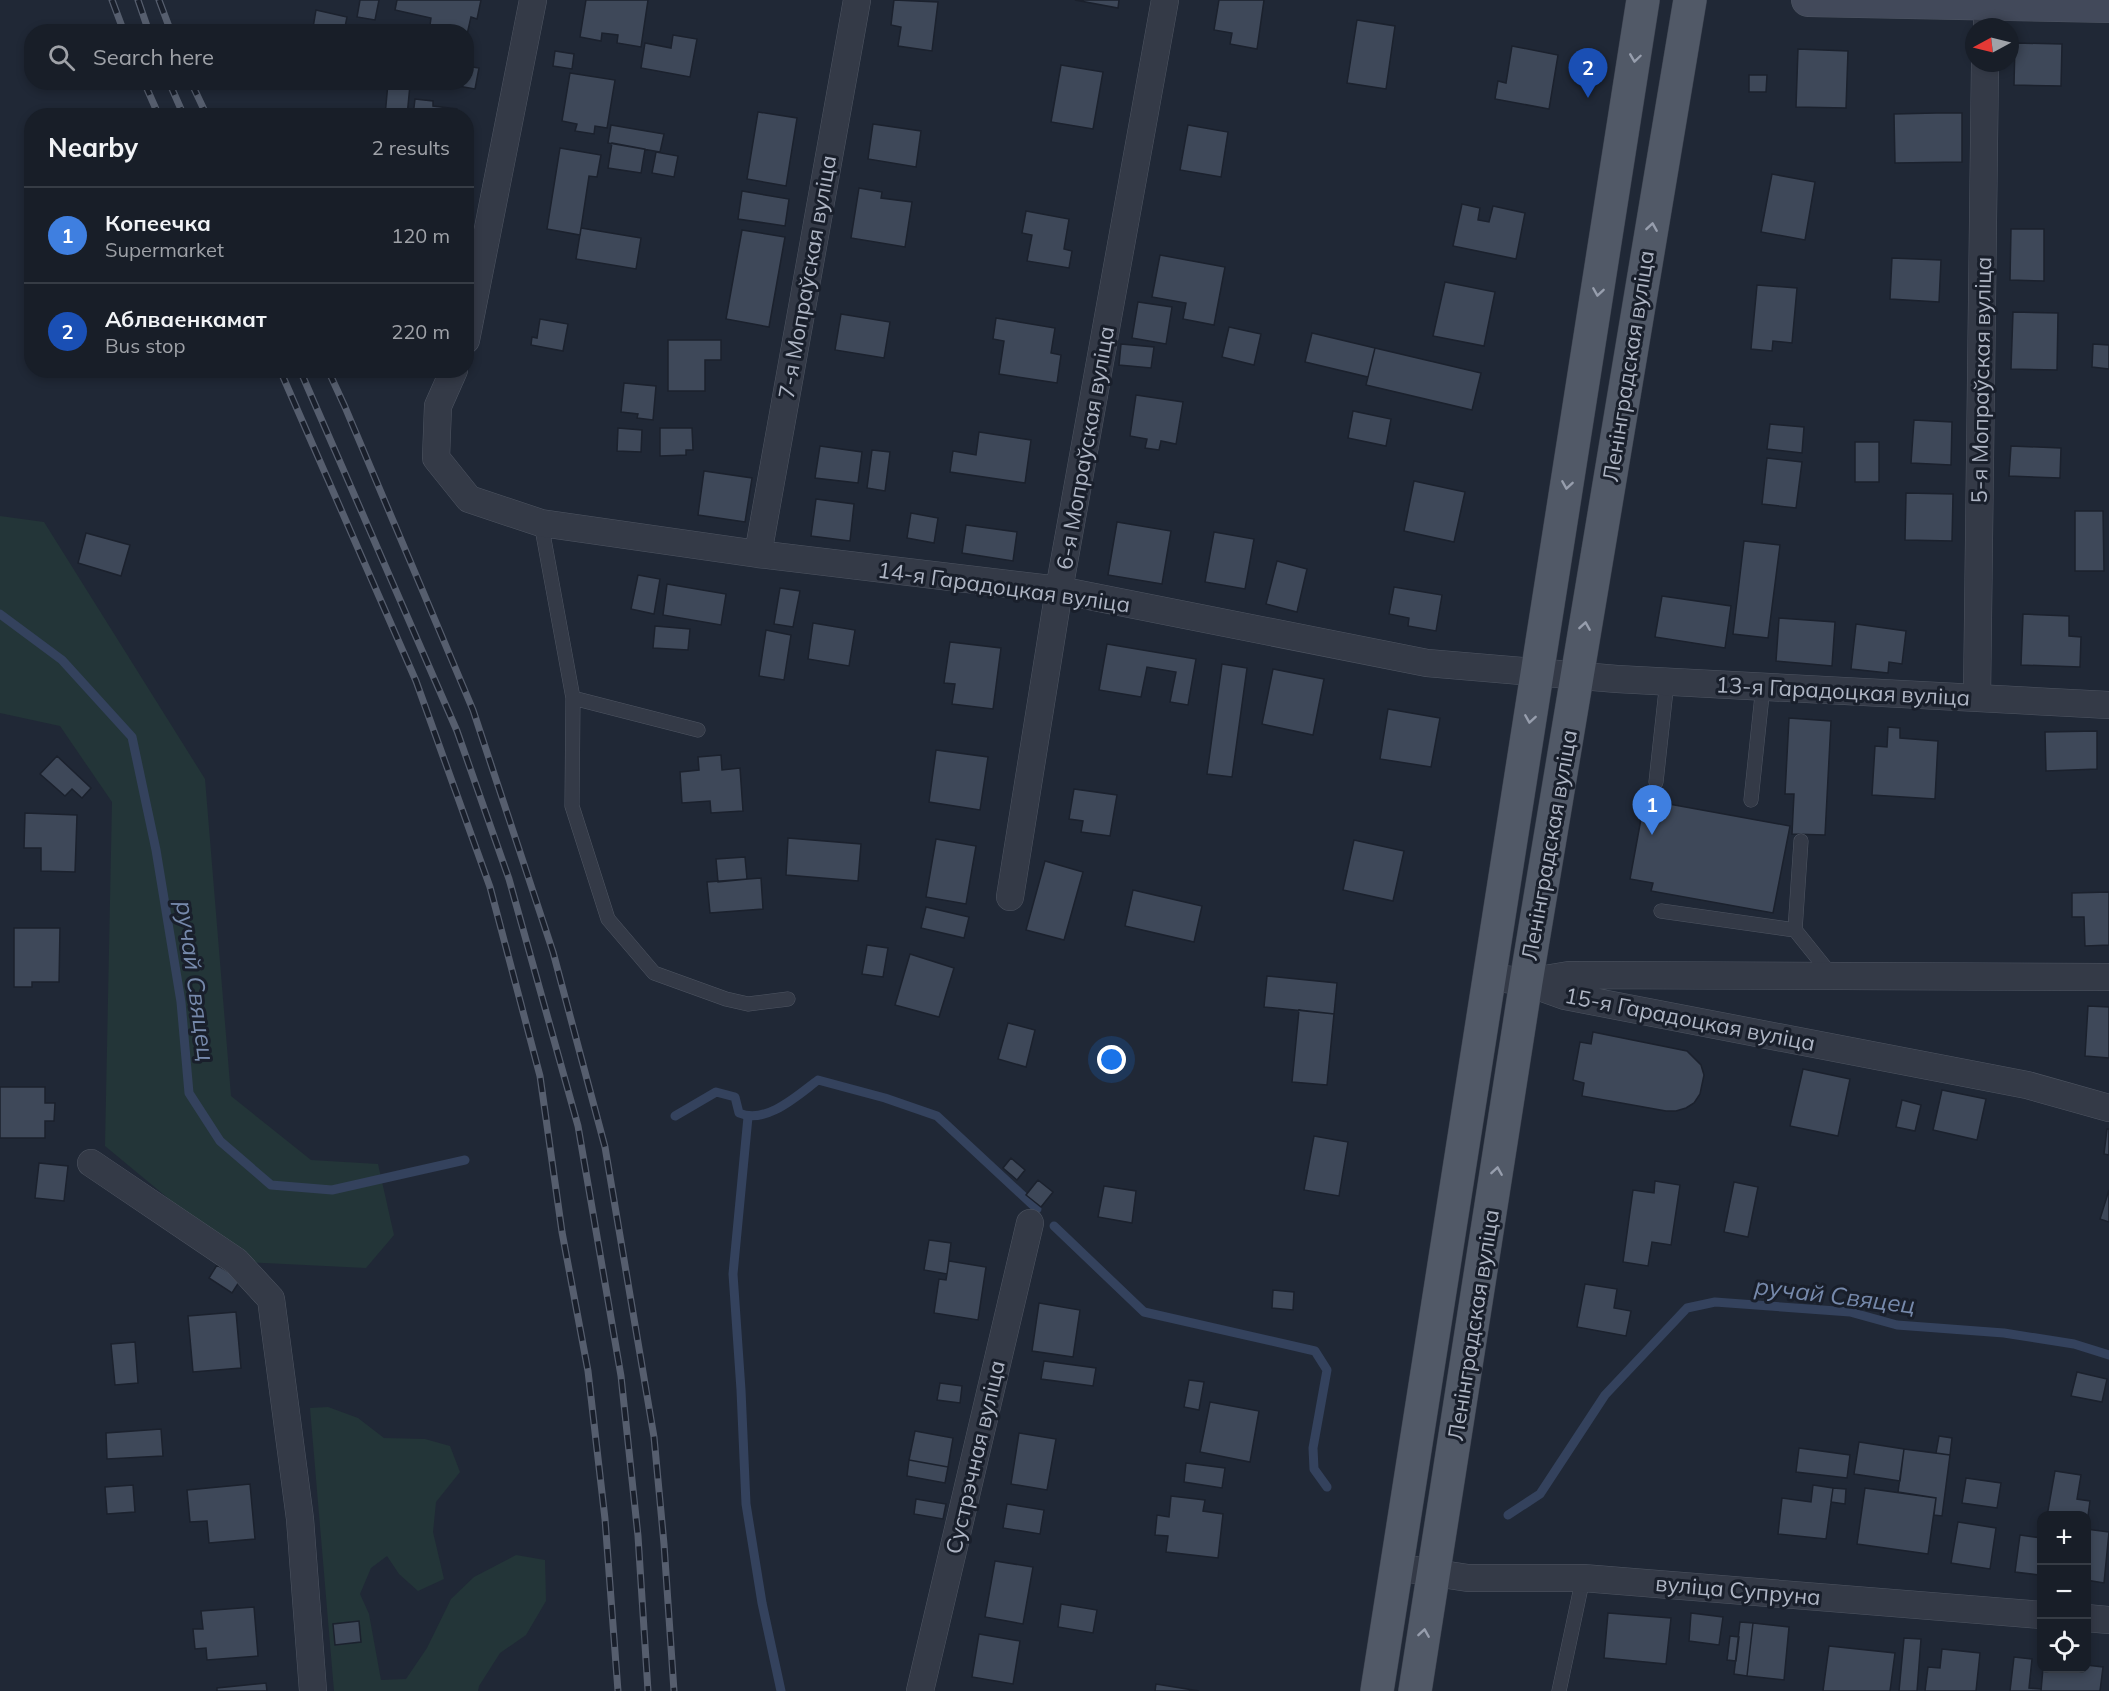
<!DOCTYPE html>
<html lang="en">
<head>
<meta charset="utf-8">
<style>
	body { margin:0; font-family:Mulish,sans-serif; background:#252b34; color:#f1f3f6 }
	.controls { position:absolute; right:18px; bottom:18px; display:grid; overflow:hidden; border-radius:12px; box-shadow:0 3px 9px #0003 }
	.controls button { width:54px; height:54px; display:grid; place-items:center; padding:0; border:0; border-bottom:2px solid #363c45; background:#181e28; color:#f1f3f6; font:30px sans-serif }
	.compass { position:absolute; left:1965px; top:18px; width:54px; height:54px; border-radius:50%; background:#181e28; box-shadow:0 3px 9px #0003; rotate:263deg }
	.you { position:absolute; left:1112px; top:1060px; width:21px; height:21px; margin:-15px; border:4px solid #fff; border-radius:50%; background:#1a73e8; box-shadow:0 0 0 9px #1a73e833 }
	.badge { display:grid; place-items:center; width:39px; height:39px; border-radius:50%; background:#82a6f5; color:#fff; font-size:20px; font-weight:700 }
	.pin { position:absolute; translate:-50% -50px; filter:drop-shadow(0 2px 3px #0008) }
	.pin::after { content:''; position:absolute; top:32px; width:21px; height:18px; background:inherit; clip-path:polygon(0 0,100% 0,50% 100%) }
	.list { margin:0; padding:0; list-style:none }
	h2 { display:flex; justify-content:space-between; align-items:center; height:78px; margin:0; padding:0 24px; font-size:26px }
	h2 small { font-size:20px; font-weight:400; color:#9fa2a8 }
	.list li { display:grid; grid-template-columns:39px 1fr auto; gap:18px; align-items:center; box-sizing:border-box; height:96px; padding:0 24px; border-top:2px solid #363c45 }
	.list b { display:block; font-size:22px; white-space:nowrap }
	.list p { margin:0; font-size:20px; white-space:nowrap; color:#9fa2a8 }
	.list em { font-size:20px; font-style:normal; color:#9fa2a8 }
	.icon { flex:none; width:33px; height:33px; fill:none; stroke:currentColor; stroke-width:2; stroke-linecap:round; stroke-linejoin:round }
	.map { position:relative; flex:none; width:2109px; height:1691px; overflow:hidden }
	.search { position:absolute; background:#181e28; box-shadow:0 3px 9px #0003; left:24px; top:24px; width:450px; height:66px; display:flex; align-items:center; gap:15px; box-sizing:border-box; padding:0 21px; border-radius:24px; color:#9fa2a8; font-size:22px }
	.panel { position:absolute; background:#181e28; box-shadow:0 3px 9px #0003; left:24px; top:108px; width:450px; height:270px; border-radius:24px }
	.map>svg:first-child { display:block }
	.green { fill:#233538 }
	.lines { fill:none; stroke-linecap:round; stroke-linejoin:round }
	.stream { stroke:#34425d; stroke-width:9 }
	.building { fill:#3e4859; stroke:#1b212d; stroke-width:1.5 }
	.lane-casing { stroke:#4e5562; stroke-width:15 }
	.street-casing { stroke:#4e5562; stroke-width:28 }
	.secondary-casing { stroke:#4e5562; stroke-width:34 }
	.primary-casing { stroke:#3d4350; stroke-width:34 }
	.lane { stroke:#343a47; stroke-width:14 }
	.street { stroke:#343a47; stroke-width:27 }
	.secondary { stroke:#42495a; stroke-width:33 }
	.primary { stroke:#515967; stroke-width:33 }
	.rail-casing { stroke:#565e6e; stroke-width:7 }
	.rail { stroke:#191f2b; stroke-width:4.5; stroke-dasharray:14; stroke-linecap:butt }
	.oneway { stroke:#979ead }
	.labels { text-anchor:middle; stroke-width:6; stroke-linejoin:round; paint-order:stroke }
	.street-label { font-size:22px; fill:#aeb5c4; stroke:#191f2b }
	.water-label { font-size:24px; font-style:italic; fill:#7689ab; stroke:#191f2b }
</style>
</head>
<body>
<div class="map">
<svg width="2109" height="1691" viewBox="0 0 2109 1691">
	<rect width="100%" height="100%" fill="#202836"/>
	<path class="green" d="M0 516 44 522 205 779 231 1096 311 1160 378 1164 394 1235 366 1268 245 1262 105 1146 112 802 60 726 0 713Z
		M328 1407 358 1418 384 1438 425 1439 450 1446 460 1472 436 1502 433 1532 444 1579 418 1591 399 1574 387 1556 371 1568 360 1594 369 1614 381 1680 406 1679 427 1648 451 1599 474 1577 516 1555 545 1560 546 1601 526 1635 500 1653 479 1686 478 1691H334L310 1408Z"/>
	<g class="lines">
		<path class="stream" d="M0 614 62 660 132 737 156 850 181 1002 189 1093 220 1141 271 1185 332 1190 465 1160
			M675 1116 716 1092 735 1097 739 1113C766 1125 798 1095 818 1080L885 1098 937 1116 1037 1209
			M748 1117 733 1274 741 1390 746 1504 762 1603 781 1691
			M1054 1226 1144 1312 1315 1351 1327 1370 1313 1448 1314 1469 1327 1487
			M1508 1515 1540 1494 1605 1395 1687 1308 1715 1302 1850 1312 1897 1325 2004 1333 2074 1344 2109 1355"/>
	</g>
	<path class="building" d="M360 0H379L375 20 357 17Z
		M397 0H481L477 19 471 17 466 39V32H429L431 18 395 10Z
		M586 0H648L641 47 617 43 618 35 602 33 601 41 580 37Z
		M894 0 938 2 932 51 898 46 901 27 891 25Z
		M1075 0H1119L1118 8Z
		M1219 0H1264L1257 49 1230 44 1232 33 1214 30Z
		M316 10 347 17 344 32H331L313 28Z
		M1357 20 1395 26 1386 89 1347 83Z
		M673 35 697 39 690 77 641 68 645 43 671 48Z
		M2015 43 2062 44 2061 86 2014 85Z
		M1512 46 1558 55 1549 109 1495 99 1498 81 1506 83Z
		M1798 49 1848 51 1846 108 1796 107Z
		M555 51 574 54 572 69 553 66Z
		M1061 65 1103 72 1093 129 1051 122Z
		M466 66 479 68 475 89 441 83 466 82Z
		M570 73 615 80 607 128 595 126 594 134 575 131 577 124 562 121Z
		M1749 75H1767L1766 92H1749Z
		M388 83 410 85 407 116H385Z
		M415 99 433 101V106L457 109 456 116H413Z
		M758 112 797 118 786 186 747 179Z
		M1936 113H1962V162L1895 163 1894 114Z
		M873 124 921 131 916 167 868 159Z
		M611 125 664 134 660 152 608 143Z
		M1188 125 1228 132 1221 177 1180 170Z
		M612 143 645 149 641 173 608 168Z
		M560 148 601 155 597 177 589 176 580 235 547 229Z
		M656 152 678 156 674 177 652 173Z
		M1772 174 1815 182 1805 240 1761 232Z
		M859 188 882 192 881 198 912 202 905 247 851 238Z
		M742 191 789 199 785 226 738 219Z
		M1462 204 1480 208 1478 220 1489 222 1493 206 1525 213 1516 259 1453 246Z
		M1026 211 1069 219 1064 249 1072 251 1069 268 1027 261 1032 235 1022 233Z
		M581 228 641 238 636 269 576 259Z
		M2011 229H2044V281L2010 280Z
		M742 230 785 237 769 327 726 319Z
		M1160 255 1225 267 1214 325 1183 319 1186 303 1152 297Z
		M1892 258 1941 260 1939 302 1890 299Z
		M1445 282 1495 292 1484 346 1433 336Z
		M1757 285 1797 288 1792 343 1773 341 1772 351 1751 349Z
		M1138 302 1172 307 1166 344 1132 338Z
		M2013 312 2058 313 2057 370 2011 369Z
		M841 314 890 322 884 358 835 350Z
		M996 318 1055 328 1051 353 1061 355 1057 383 999 374 1004 341 993 339Z
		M540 319 568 324 563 351 531 345 532 337 537 338Z
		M1229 327 1261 334 1254 365 1222 357Z
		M1312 333 1375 348 1368 377 1305 362Z
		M668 340H721V360H705V391H668Z
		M1121 344 1154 347 1151 368 1119 365Z
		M2093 344 2109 345V369L2092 367Z
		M1375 348 1481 373 1472 410 1366 385Z
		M624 383 656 386 653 420 637 418 638 414 621 412Z
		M1136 395 1183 402 1176 444 1161 441 1159 450 1145 448 1147 439 1130 436Z
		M1353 411 1391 419 1386 446 1348 438Z
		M1914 420 1952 422 1951 465 1911 463Z
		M1770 424 1804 427 1802 453 1767 449Z
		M618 428 642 430 641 452 617 451Z
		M660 428H692L693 450H686V455L660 456Z
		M979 432 1031 440 1025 483 950 472 953 451 976 455Z
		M1855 442H1879V482H1855Z
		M820 446 862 452 858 483 815 478Z
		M2011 446 2061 448 2060 478 2009 476Z
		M872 450 890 452 885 491 867 488Z
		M1767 458 1802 462 1796 508 1762 504Z
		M704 471 752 478 745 522 698 515Z
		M1414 481 1465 492 1454 542 1404 531Z
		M1906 493 1953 494 1952 541 1905 540Z
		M816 499 854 504 850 541 811 536Z
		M2075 511H2103L2104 571H2075Z
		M911 513 938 518 934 543 907 538Z
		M1117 522 1171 531 1162 584 1108 575Z
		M966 525 1017 532 1013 561 962 553Z
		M1214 532 1254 539 1245 589 1205 582Z
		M86 533 130 545 121 576 78 563Z
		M1744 541 1780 545 1768 638 1733 634Z
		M1277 561 1307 569 1297 612 1266 604Z
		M638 575 660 579 654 614 631 609Z
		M667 584 726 594 721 625 663 615Z
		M1394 587 1442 595 1436 631 1408 626 1409 618 1389 614Z
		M780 588 800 591 793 627 774 624Z
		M1662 596 1731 606 1725 648 1655 637Z
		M2023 614 2069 616V636L2081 637 2080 667 2021 665Z
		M1779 618 1835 622 1832 666 1776 661Z
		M813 623 855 630 849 666 808 659Z
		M1856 624 1906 631 1902 664 1889 662 1888 673 1851 669Z
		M655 626 690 629 688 650 653 648Z
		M766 630 791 635 784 680 759 676Z
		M950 642 1001 648 993 709 952 704 955 684 944 683Z
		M1107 644 1196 659 1188 705 1170 702 1176 672 1147 667 1141 697 1099 690Z
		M1222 664 1247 668 1232 777 1207 774Z
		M1273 669 1324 679 1313 735 1262 724Z
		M1388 709 1440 718 1431 767 1380 759Z
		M1789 718 1831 721 1825 835 1792 834 1794 794H1785Z
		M1888 727 1900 728V738L1938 741 1935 799 1872 795 1875 746 1887 747Z
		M2097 731V769L2046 771 2045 732Z
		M936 750 988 757 980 810 929 802Z
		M721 755 722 770 740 768 743 811 711 813 710 801 682 803 680 772 699 770 698 757Z
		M57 756 91 788 82 798 72 789 65 796 40 774Z
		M1074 789 1117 795 1110 836 1081 832 1083 821 1069 819Z
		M1669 804 1790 826 1773 913 1651 891 1653 883 1630 879 1643 808 1667 813Z
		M25 813 77 815 75 872 41 871V848H24Z
		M788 838 861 844 858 881 786 875Z
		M936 839 976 846 966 904 926 897Z
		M1354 840 1404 851 1393 901 1343 890Z
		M745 857 747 879 718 882 716 859Z
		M1045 861 1083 872 1064 940 1026 930Z
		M761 878 763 909 710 913 707 882Z
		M1133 890 1202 906 1194 942 1125 926Z
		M2109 892V945L2085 946 2084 917H2072V893Z
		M926 907 969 917 964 938 921 928Z
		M14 928H60L59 982H32V987H14Z
		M867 945 888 948 883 977 862 974Z
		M910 954 954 968 939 1017 895 1005Z
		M1267 976 1337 983 1334 1014 1264 1007Z
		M2088 1006 2109 1007V1058L2085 1056Z
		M1299 1010 1334 1014 1327 1085 1292 1082Z
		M1008 1023 1035 1030 1026 1067 998 1059Z
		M1593 1032 1687 1051 1701 1065 1704 1075 1700 1094 1694 1103 1686 1108 1676 1111H1666L1582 1096 1584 1083 1573 1080 1580 1042 1591 1044Z
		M1803 1069 1850 1079 1838 1136 1790 1126Z
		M0 1087H45V1103H55L54 1121H45V1138H0Z
		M1942 1090 1986 1099 1977 1140 1933 1130Z
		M1902 1100 1921 1105 1915 1131 1896 1127Z
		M2107 1129H2109V1155L2104 1154Z
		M1314 1136 1348 1142 1339 1196 1304 1190Z
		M1011 1158 1025 1170 1017 1180 1003 1168Z
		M39 1163 68 1166 64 1201 35 1198Z
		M1038 1180 1053 1192 1041 1207 1026 1195Z
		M1655 1181 1680 1185 1671 1245 1652 1242 1648 1266 1623 1262 1633 1190 1654 1193Z
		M1734 1182 1758 1187 1748 1237 1724 1232Z
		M1104 1186 1136 1191 1132 1223 1098 1217Z
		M2109 1190V1222L2100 1219Z
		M929 1240 951 1243 947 1274 924 1270Z
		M949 1261 986 1267 978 1320 934 1313 939 1279 946 1280Z
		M217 1265 241 1279 232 1293 209 1278Z
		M1585 1284 1617 1289 1614 1308 1631 1311 1626 1336 1577 1327Z
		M1273 1290 1294 1292 1293 1310 1272 1308Z
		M1039 1303 1080 1310 1073 1357 1032 1351Z
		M236 1312 241 1368 193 1372 188 1316Z
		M135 1342 138 1383 115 1385 111 1344Z
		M1044 1361 1096 1368 1093 1386 1041 1379Z
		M2077 1372 2107 1379 2102 1402 2071 1396Z
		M1189 1380 1204 1382 1199 1410 1184 1407Z
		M940 1383 962 1386 960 1403 937 1400Z
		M1210 1402 1259 1411 1250 1462 1200 1452Z
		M161 1429 163 1456 107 1459 106 1433Z
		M915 1431 953 1438 948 1467 909 1460Z
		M1019 1433 1056 1439 1047 1490 1011 1484Z
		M1939 1436 1952 1438 1950 1455 1936 1453Z
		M1859 1442 1904 1449 1900 1481 1854 1474Z
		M1799 1448 1850 1455 1847 1478 1796 1472Z
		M1904 1449 1950 1455 1942 1516 1934 1515 1936 1498 1898 1492Z
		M909 1460 948 1467 945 1483 907 1476Z
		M1186 1463 1225 1468 1222 1488 1184 1482Z
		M2055 1471 2081 1475 2077 1499 2090 1501 2087 1523 2086 1516H2047Z
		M1966 1478 2001 1483 1997 1508 1962 1503Z
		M250 1484 255 1539 209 1543 207 1521 190 1522 187 1490Z
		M133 1485 135 1512 107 1514 105 1487Z
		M1813 1485 1833 1488 1826 1539 1778 1534 1782 1498 1811 1502Z
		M1833 1488 1846 1489 1845 1504 1831 1502Z
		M1865 1488 1936 1498 1928 1554 1857 1544Z
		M1171 1496 1205 1500 1203 1511 1223 1514 1218 1558 1166 1552 1168 1536 1155 1535 1157 1515 1169 1517Z
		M916 1499 946 1504 943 1519 914 1514Z
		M1007 1504 1044 1510 1040 1534 1003 1528Z
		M1958 1522 1996 1528 1990 1569 1951 1563Z
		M2086 1529 2109 1532 2104 1583 2086 1580Z
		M2020 1535 2042 1538 2039 1575 2015 1572Z
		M995 1561 1033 1567 1023 1624 985 1617Z
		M1061 1604 1097 1610 1093 1633 1058 1627Z
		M254 1607 258 1656 207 1660 206 1648 195 1649 193 1629H203L201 1611Z
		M1608 1613 1671 1618 1666 1664 1604 1658Z
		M1691 1613 1723 1617 1719 1645 1689 1641Z
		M359 1621 361 1642 335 1645 333 1624Z
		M1740 1622 1753 1623 1747 1676 1734 1674Z
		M1753 1623 1789 1627 1784 1680 1747 1676Z
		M979 1634 1020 1641 1013 1684 972 1677Z
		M1730 1636 1739 1637 1736 1661 1727 1660Z
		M1904 1638 1921 1639 1917 1691H1899Z
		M1829 1646 1895 1653 1890 1691H1823Z
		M1942 1649 1980 1653 1976 1691H1925L1928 1667 1940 1668Z
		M2014 1657 2032 1659 2029 1688 2041 1689V1691H2010Z
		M2086 1665 2103 1667 2100 1691H2041L2043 1668H2086Z
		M266 1683 267 1691H217V1688Z
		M1156 1684 1199 1691H1155Z"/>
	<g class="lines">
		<g class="lane-casing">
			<path id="lane" d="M541 523 573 698 572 806 608 919 654 973 726 999 748 1004 788 999
				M573 698 698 730
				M1656 782 1667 681
				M1751 800 1763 686
				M1661 911 1795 930 1832 976
				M1795 930 1801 841
				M1559 1691 1583 1578"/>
		</g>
		<g class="street-casing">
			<path id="street" d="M1987 27V5
				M466 340 533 0
				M454 370 438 406 436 458 469 499 541 523 758 554 1059 590 1427 663 1617 679 2109 705
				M758 554 857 0
				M1977 698 1985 63
				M1010 897 1059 590 1165 0
				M1490 977 1526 982 1565 996 2027 1085 2109 1108
				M1527 982 1569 975 2109 977
				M91 1163 236 1261 271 1299 300 1519 313 1691
				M1396 1567 1468 1578H1583L2042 1615
				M2086 1618 2109 1620
				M920 1691 1030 1223"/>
		</g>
		<g class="secondary-casing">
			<path id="secondary" d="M1808 0 2109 6"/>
		</g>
		<g class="primary-casing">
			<path id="primary" d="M1377 1691 1643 0
				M1415 1691 1526 982 1690 0"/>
		</g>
		<use href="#lane" class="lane"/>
		<use href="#street" class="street"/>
		<use href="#secondary" class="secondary"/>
		<use href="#primary" class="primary"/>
		<g class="rail-casing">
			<path id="rail" d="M112 0 124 32
				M138 0 149 32
				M159 0 171 32
				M144 82 159 116
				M169 82 184 116
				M191 82 207 116
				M280 370 416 681 490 887 540 1076 562 1232 588 1371 605 1519 618 1691
				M300 370 457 731 509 879 578 1126 621 1376 638 1536 648 1691
				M328 370 345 407 473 710 553 952 605 1147 654 1437 664 1544 674 1691"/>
		</g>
		<use href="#rail" class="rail"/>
	</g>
	<defs><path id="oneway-chevron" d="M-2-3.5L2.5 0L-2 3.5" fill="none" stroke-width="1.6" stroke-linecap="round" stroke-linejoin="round" transform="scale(1.5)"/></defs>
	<g class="oneway">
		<use href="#oneway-chevron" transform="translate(1635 58) rotate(98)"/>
		<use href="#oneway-chevron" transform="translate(1652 227) rotate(-81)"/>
		<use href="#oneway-chevron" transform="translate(1598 292) rotate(99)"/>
		<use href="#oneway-chevron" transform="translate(1567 485) rotate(99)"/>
		<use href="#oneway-chevron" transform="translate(1585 626) rotate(-81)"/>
		<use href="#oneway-chevron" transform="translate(1530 719) rotate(99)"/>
		<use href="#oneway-chevron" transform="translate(1497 1171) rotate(-81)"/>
		<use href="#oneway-chevron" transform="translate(1424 1633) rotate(-81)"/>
	</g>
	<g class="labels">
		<g class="street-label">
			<text transform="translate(807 277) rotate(-80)" y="8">7-я Мопраўская вуліца</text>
			<text transform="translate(1628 366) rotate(-81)" y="8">Ленінградская вуліца</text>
			<text transform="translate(1981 380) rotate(-89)" y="8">5-я Мопраўская вуліца</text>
			<text transform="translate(1085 448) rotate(-80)" y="8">6-я Мопраўская вуліца</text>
			<text transform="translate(1004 587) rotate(8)" y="8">14-я Гарадоцкая вуліца</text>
			<text transform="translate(1843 691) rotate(3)" y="8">13-я Гарадоцкая вуліца</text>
			<text transform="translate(1549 845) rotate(-80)" y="8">Ленінградская вуліца</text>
			<text transform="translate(1690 1019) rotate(11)" y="8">15-я Гарадоцкая вуліца</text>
			<text transform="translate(1473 1325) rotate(-81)" y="8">Ленінградская вуліца</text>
			<text transform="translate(975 1457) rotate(-77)" y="8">Сустрэчная вуліца</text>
			<text transform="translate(1738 1590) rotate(5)" y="8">вуліца Супруна</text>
		</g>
		<g class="water-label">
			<text transform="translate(195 981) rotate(82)" y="8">ручай Свяцец</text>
			<text transform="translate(1835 1296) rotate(7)" y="8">ручай Свяцец</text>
		</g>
	</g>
</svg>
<div class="controls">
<button>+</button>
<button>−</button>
<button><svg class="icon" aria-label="locate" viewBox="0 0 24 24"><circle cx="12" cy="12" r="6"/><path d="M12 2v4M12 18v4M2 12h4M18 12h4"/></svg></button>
</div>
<svg class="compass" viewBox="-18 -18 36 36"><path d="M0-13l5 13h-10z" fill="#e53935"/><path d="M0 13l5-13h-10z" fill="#9fa2a8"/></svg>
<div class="you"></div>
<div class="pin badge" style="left:1652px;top:835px;background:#3f7fe0">1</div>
<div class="pin badge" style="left:1588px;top:98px;background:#1a4fb4">2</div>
<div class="search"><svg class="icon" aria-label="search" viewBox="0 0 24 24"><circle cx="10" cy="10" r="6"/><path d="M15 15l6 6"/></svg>Search here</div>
<section class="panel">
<h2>Nearby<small>2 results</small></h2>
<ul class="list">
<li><span class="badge" style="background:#3f7fe0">1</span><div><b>Копеечка</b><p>Supermarket</p></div><em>120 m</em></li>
<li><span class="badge" style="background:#1a4fb4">2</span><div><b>Аблваенкамат</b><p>Bus stop</p></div><em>220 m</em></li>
</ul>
</section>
</div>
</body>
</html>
